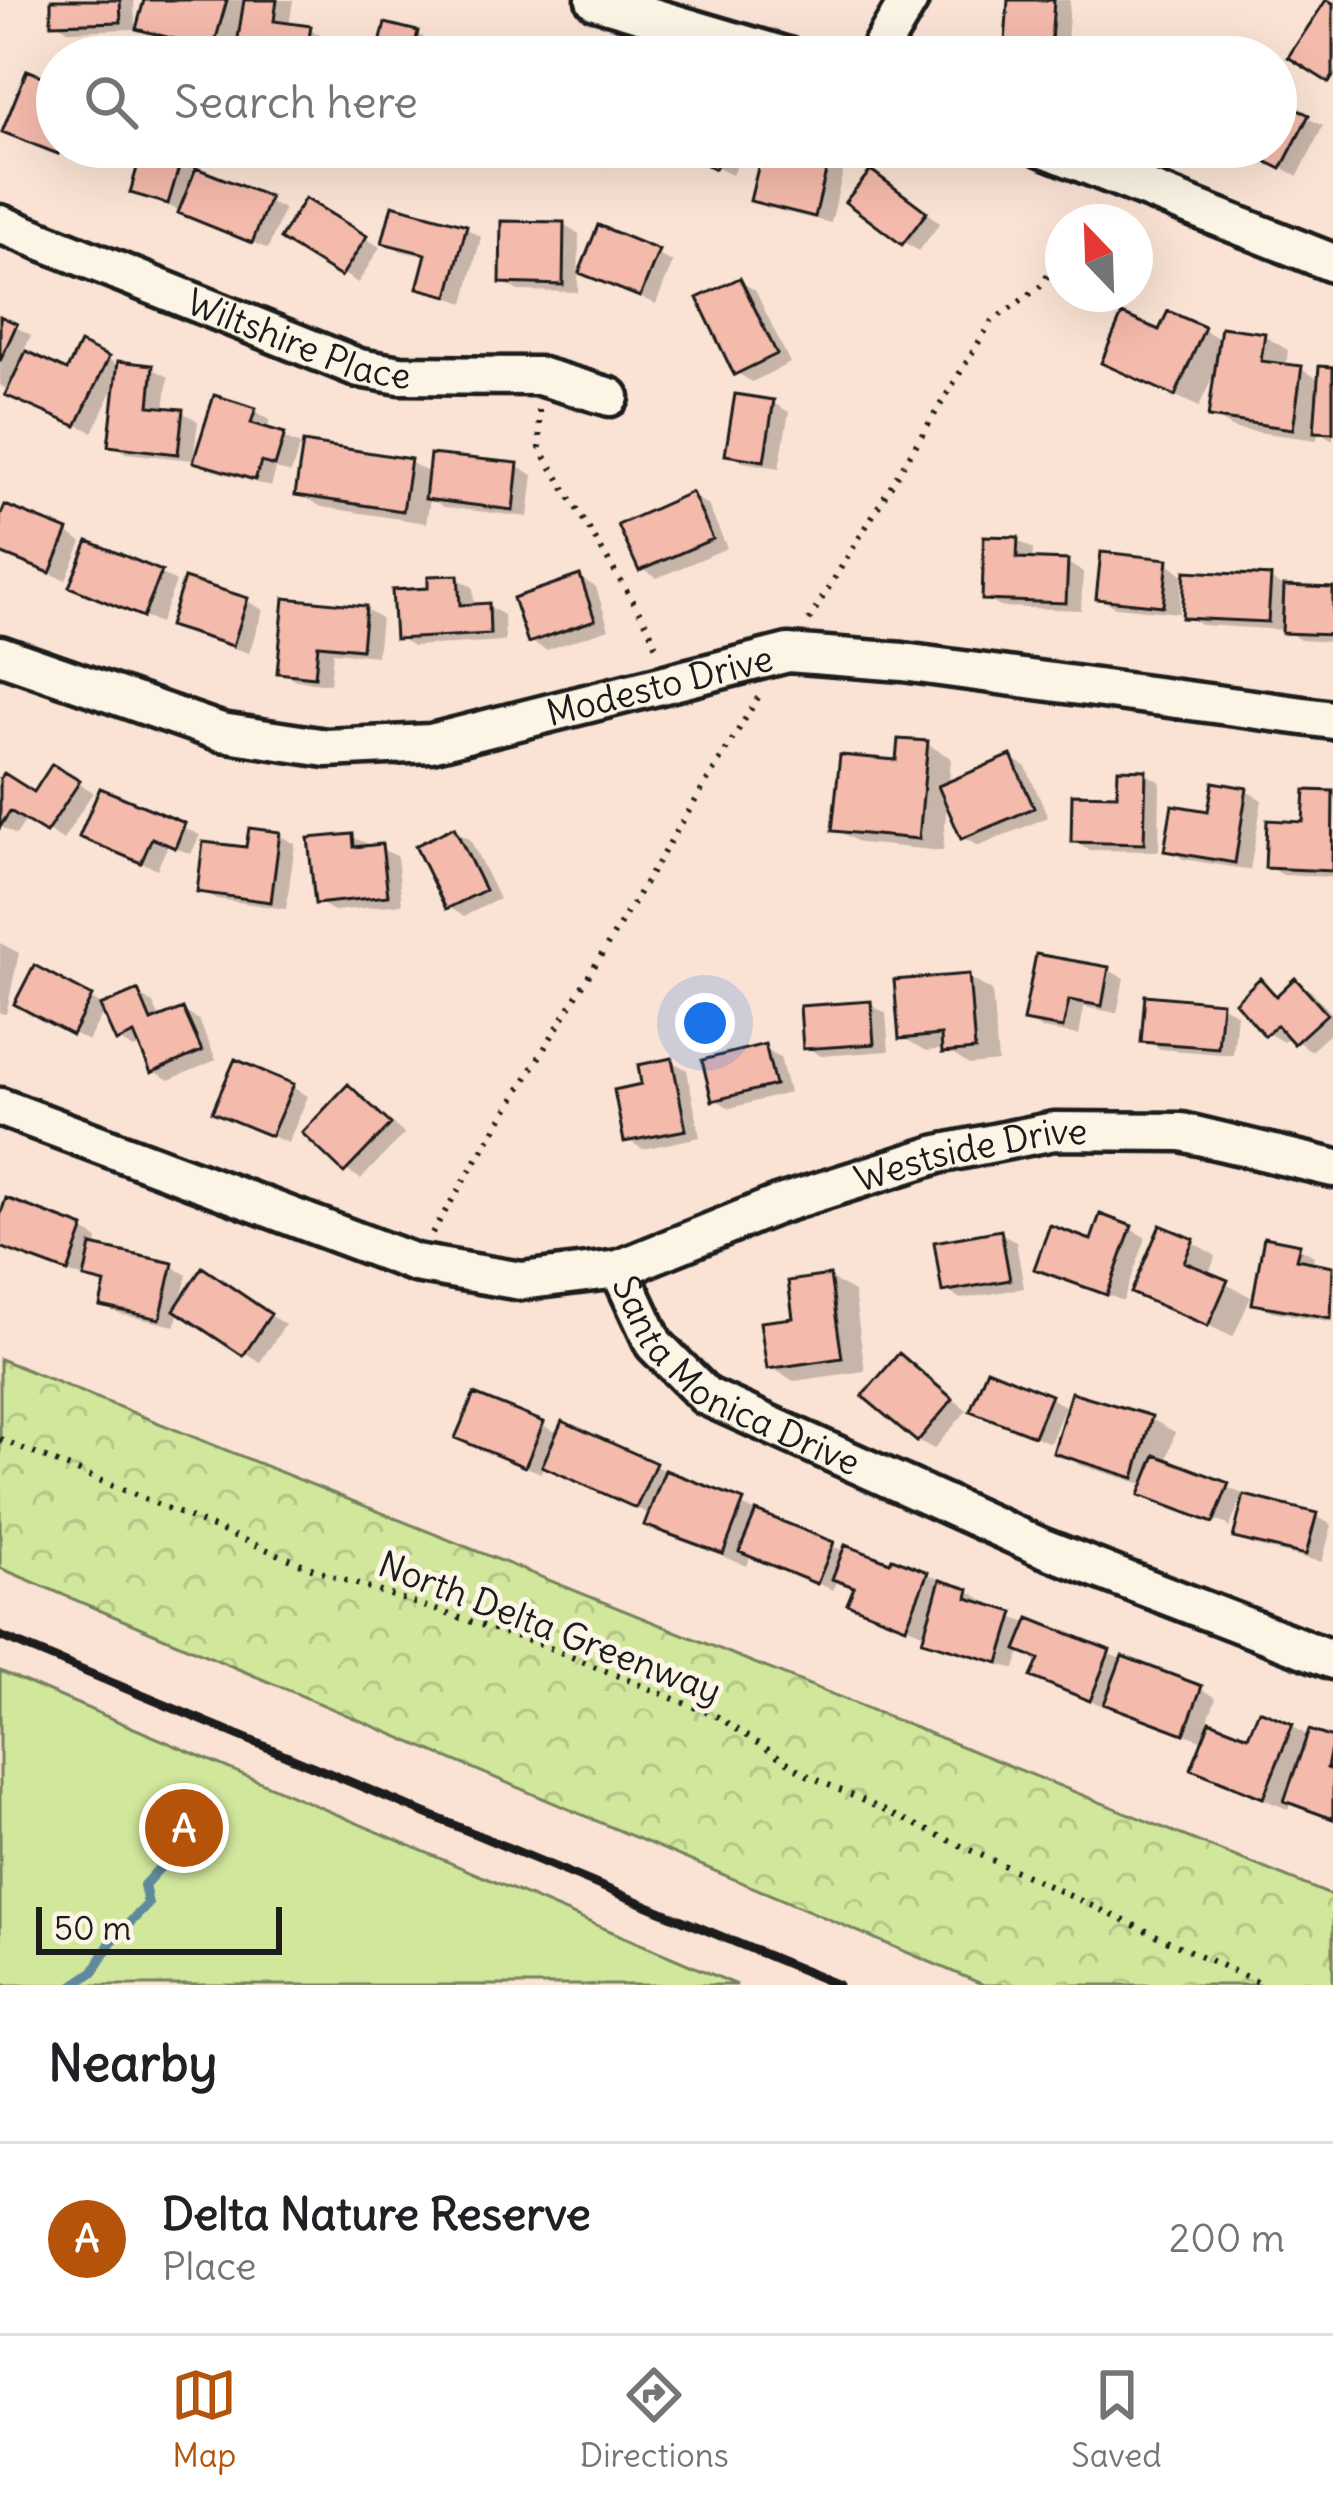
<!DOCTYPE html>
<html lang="en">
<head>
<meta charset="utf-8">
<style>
	body { margin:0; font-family:Delius,sans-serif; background:#f6f6f6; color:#202124 }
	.compass { position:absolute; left:1045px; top:204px; width:108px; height:108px; border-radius:50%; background:#fff; box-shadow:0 12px 48px #0002; rotate:337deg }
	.scale { position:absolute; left:36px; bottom:30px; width:246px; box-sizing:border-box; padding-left:12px; border:6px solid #1c1c1c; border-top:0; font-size:33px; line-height:42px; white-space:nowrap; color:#1c1c1c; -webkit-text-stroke:9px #fcf5e5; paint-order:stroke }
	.you { position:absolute; left:705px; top:1023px; width:42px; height:42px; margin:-30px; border:9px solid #fff; border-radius:50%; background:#1a73e8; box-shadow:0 0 0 18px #1a73e833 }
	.badge { display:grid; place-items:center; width:78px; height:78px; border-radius:50%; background:#b45309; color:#fff; font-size:39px; font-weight:700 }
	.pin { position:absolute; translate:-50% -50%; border:6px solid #fff; box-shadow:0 3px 12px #0006 }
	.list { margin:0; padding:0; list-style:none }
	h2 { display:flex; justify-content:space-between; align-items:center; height:156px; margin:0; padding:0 48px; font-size:51px }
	h2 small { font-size:39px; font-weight:400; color:#757577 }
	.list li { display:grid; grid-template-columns:78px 1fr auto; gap:36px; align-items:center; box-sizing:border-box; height:192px; padding:0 48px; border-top:3px solid #e0e0e0 }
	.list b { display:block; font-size:45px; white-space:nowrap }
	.list p { margin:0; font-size:39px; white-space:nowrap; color:#757577 }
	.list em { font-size:39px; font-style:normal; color:#757577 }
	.icon { flex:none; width:66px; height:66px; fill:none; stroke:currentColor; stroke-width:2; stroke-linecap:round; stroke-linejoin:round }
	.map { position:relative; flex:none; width:1333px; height:1985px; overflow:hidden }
	.search { position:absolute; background:#fff; box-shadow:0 12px 48px #0002; left:36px; right:36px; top:36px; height:132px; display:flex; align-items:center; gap:30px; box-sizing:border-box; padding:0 42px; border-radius:66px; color:#757577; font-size:45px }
	.sheet { height:348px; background:#fff }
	nav { display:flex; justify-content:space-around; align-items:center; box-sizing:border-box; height:168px; border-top:3px solid #e0e0e0; background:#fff; font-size:33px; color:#757577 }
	nav a { display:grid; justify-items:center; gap:6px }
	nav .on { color:#b45309 }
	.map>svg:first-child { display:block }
	.forest { fill:url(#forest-crowns); stroke:#76825c; stroke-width:3 }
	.green { fill:#d1e79c; stroke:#76825c; stroke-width:3 }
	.shadow { fill:#0003 }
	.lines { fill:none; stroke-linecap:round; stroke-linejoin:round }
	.stream { stroke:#618a9c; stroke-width:10 }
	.building { fill:#f4baab; stroke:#1c1c1c; stroke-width:3 }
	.minor-casing { stroke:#1c1c1c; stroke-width:45 }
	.path { stroke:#1c1c1c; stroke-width:6; stroke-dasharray:3 9; stroke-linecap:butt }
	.minor { stroke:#fcf5e5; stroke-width:36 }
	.rail { stroke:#1c1c1c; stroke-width:9 }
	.labels { text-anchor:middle; stroke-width:10; stroke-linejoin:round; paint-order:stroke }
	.street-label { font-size:36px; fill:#1c1c1c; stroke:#fcf5e5 }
</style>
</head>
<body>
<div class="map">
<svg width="1333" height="1985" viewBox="0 0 1333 1985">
	<defs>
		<pattern id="forest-crowns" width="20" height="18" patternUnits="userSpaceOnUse" patternTransform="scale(3)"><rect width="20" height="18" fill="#d1e79c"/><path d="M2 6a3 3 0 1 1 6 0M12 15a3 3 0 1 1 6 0" fill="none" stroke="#b3c686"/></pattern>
	</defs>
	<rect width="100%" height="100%" fill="#fae3d4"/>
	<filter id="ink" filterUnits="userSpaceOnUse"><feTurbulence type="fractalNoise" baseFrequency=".00833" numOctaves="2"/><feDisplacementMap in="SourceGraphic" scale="24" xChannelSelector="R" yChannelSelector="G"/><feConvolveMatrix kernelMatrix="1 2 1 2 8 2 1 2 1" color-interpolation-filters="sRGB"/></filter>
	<g filter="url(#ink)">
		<path class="forest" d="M0 1359 1333 1896V1985H984L0 1568Z"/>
		<path class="green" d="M0 1671 737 1985H0Z"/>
		<path class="shadow" d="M54 0H134L135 29 70 31 54 22Z
			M147 0H293L289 26 310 29 325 38 323 57H223L163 41 139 27Z
			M1011 0H1070L1066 57 1007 56Z
			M417 34 441 47 438 57H329L380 56Z
			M57 85V147H80L75 161 6 131Z
			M1276 102 1323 126 1298 176 1242 147H1276Z
			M109 147H202L195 171 284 209 268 249 134 191 142 160Z
			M542 147H613L607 167Z
			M676 147H746L732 175Z
			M766 147 828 162 843 171 831 223 769 208 753 199Z
			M887 183 940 223 919 251 904 242Z
			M306 202 380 247 358 283 284 238Z
			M563 225 579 234 578 292 518 291 503 282Z
			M466 228 481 237 464 303 421 287 428 257 401 251 385 242Z
			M600 229 673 262 656 304 598 280Z
			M739 281 755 290 790 363 752 382 737 373Z
			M0 319 31 335 23 353 68 374 108 359 120 366 152 368 168 377 164 410 182 412 198 421 193 460 126 453 111 444 117 380 93 432 25 402 0 385Z
			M1204 330 1222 340 1264 336 1288 350 1286 367 1301 369 1321 381 1333 370V440L1318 431 1317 440 1235 429 1212 415 1216 369 1199 407 1104 362 1161 334Z
			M773 403 789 412 779 468 743 462 728 453Z
			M255 411 270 420 267 431 300 445 291 473 276 469 271 487 212 470 197 461Z
			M410 462 431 474 517 466 533 475 528 517 444 507 430 499 426 523 322 507 298 494Z
			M692 496 708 505 727 548 657 578 642 569Z
			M0 525 67 533 82 542 66 580 0 552Z
			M1017 540 1033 549 1032 562 1067 563 1083 572 1081 610 1000 607 985 598Z
			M1167 562 1182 574 1270 579 1285 588 1333 592V642L1300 640 1285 630 1201 625 1185 616 1187 581 1182 580 1179 613 1115 607 1100 598Z
			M161 574 176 582 160 623 88 594Z
			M457 578 473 587 474 607 488 606 504 615 505 641 413 646 398 637 431 591Z
			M580 578 596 587 609 629 546 650 530 641Z
			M186 582 247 601 263 610 249 653 188 634 172 625Z
			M366 609 381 618 377 656 333 652 330 684 296 680 280 671Z
			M927 744 951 758 949 784 1011 758 1026 767 1048 817 979 846 963 837 947 799 943 851 860 843 836 830 899 763Z
			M53 768 93 792 63 840 27 818 16 835 0 826V785L35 795Z
			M1145 773 1160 782 1159 851 1089 850 1074 841Z
			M1246 791 1262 800 1250 870 1183 859 1168 850Z
			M102 792 200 835 191 854 168 845 157 869 98 845Z
			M1307 793 1333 794V877L1283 875 1268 866 1306 825Z
			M454 830 470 839 499 899 464 916 448 907Z
			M279 835 295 844 286 909 216 899 200 890 249 851Z
			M352 837 397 856 402 904 334 911 318 902Z
			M0 943 19 953 6 1014 0 1013Z
			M35 969 106 1007 137 994 153 1003 161 1020 183 1011 199 1020 216 1060 169 1080 153 1071 142 1046 134 1049 118 1040 105 1009 88 1041 18 1003Z
			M1108 970 1124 978 1117 1013 1084 1007 1079 1035 1042 1029 1027 1020Z
			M968 977 992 991 998 1062 969 1065 945 1049 926 1051 902 1037Z
			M1261 982 1280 996 1296 982 1311 991 1333 1015V1031L1311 1051 1290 1036 1283 1042 1267 1033Z
			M870 1004 886 1013 889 1051 821 1056 806 1047Z
			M1221 1005 1237 1014 1233 1055 1160 1049 1144 1040Z
			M764 1048 780 1057 789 1093 730 1108 715 1099Z
			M671 1061 687 1070 700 1137 643 1149 627 1140 645 1086Z
			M292 1087 308 1096 288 1143 232 1119Z
			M349 1088 364 1097 404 1134 361 1179 346 1170Z
			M0 1224 83 1230 98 1239 95 1249 171 1266 187 1275 180 1304 218 1280 285 1325 260 1362 179 1310 175 1326 119 1314 103 1305 107 1287 0 1246Z
			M1131 1229 1146 1238 1123 1301 1038 1267Z
			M1001 1233 1016 1242 1024 1288 961 1299 945 1290Z
			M1192 1242 1216 1256 1208 1275 1251 1297 1233 1337 1135 1291Z
			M1298 1247 1314 1256 1312 1265 1333 1269V1322L1271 1311 1255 1302Z
			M830 1278 854 1292 865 1371 794 1381 770 1367 796 1320Z
			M900 1357 967 1410 934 1449 918 1440Z
			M1050 1398 1065 1406 1050 1443 974 1410Z
			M1151 1419 1175 1432 1166 1462 1243 1494 1229 1529 1228 1525 1155 1498 1146 1485 1080 1465 1057 1451Z
			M542 1425 559 1434 563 1425 846 1552 927 1574 968 1591 984 1600 982 1606 1201 1689 1216 1698 1207 1723 1250 1740 1292 1726 1310 1737 1333 1742V1820L1291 1802 1288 1809 1218 1782 1195 1768 1205 1742 1108 1702 1106 1707 1050 1685 1035 1676 1041 1660 1021 1649 1015 1669 941 1648 926 1639 927 1635 851 1603 856 1588 838 1578 833 1590 751 1556 747 1566 672 1537 648 1524 651 1515 545 1465 541 1473 474 1446Z
			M1316 1516 1332 1525 1322 1562 1252 1545 1237 1536Z"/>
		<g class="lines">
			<path class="stream" d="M74 1985 94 1971 111 1942 148 1904 144 1885 164 1863 165 1849 186 1829 184 1803 199 1793"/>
		</g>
		<path class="building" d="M51 0H120L121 22 51 24Z
			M144 0H227L213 49 136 29Z
			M244 0H277L274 21 311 26 306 57H235Z
			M1008 0H1054L1050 57H1004Z
			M1326 0 1333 3V76L1329 83 1288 57Z
			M385 23 418 31 412 57H326L330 40 378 52Z
			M27 70 57 82V147H61L58 154 2 132Z
			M1276 99 1309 115 1281 169 1237 147H1276Z
			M104 147H185L168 204 130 193 140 157Z
			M545 147H595L591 161Z
			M672 147H726L715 169Z
			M763 147 829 159 815 217 750 201Z
			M196 168 270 197 252 243 178 213Z
			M871 170 927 212 902 245 845 202Z
			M305 198 367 236 341 277 280 239Z
			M392 205 467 225 448 296 417 288 426 254 382 243Z
			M501 221 564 222 563 285 500 283Z
			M598 225 659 250 640 297 579 273Z
			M740 278 777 354 734 375 697 298Z
			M1168 311 1205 327 1175 396 1101 363 1122 314 1159 330Z
			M0 316 17 324 0 361Z
			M1221 327 1265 333 1261 361 1302 366 1293 429 1208 417Z
			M80 343 109 357 76 426 5 395 26 351 67 370Z
			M118 361 153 365 149 406 183 409 178 454 108 446Z
			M1319 366 1333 367V433L1314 432Z
			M735 394 774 400 764 461 725 455Z
			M214 395 256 408 251 423 285 433 275 466 261 462 255 480 193 462Z
			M303 442 411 459 403 511 295 495Z
			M430 454 518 463 513 510 425 499Z
			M692 492 713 539 639 571 618 525Z
			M5 505 68 530 50 573 0 553V517Z
			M984 536 1018 537 1017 558 1068 560 1066 603 982 600Z
			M88 541 162 571 143 617 69 587Z
			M1101 552 1168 559 1163 606 1096 599Z
			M1185 571 1271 576 1268 622 1182 618Z
			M458 575 460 605 489 603 490 634 395 639 392 590 428 588V576Z
			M580 575 595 620 528 643 513 598Z
			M184 578 248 598 233 646 169 626Z
			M1284 586 1333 588V635L1282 633Z
			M284 598 366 606 362 649 318 645 315 677 277 673Z
			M898 739 928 741 919 839 832 831 840 755 896 760Z
			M1011 755 1034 808 961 839 938 786Z
			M52 764 80 781 46 833 10 811 0 827V779L4 773 34 792Z
			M1118 769 1146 770 1144 844 1071 842 1072 794 1117 795Z
			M1213 782 1247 788 1235 863 1164 851 1172 805 1208 811Z
			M100 788 185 823 175 848 152 838 141 863 79 837Z
			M1305 790 1333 791 1332 871 1265 868 1267 820 1303 822Z
			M454 827 485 890 446 909 415 846Z
			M249 828 280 832 271 902 197 892 203 842 246 847Z
			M353 834 354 847 382 844 388 896 315 904 308 838Z
			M1036 954 1109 967 1102 1006 1069 1000 1063 1028 1023 1021Z
			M34 965 92 996 72 1035 14 1004Z
			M969 974 975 1050 942 1053 941 1035 899 1039 894 980Z
			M1260 978 1276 996 1295 978 1327 1014 1294 1044 1277 1025 1265 1036 1235 1002Z
			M138 990 151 1021 183 1008 202 1051 151 1073 134 1034 116 1042 100 1006Z
			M1145 995 1222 1002 1218 1048 1141 1042Z
			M871 1001 874 1044 803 1049 800 1006Z
			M765 1044 775 1085 712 1101 702 1060Z
			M672 1058 686 1130 624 1142 614 1090 641 1084 638 1065Z
			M235 1059 294 1084 271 1136 212 1112Z
			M348 1084 391 1124 344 1173 302 1133Z
			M6 1198 84 1227 68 1272 0 1247V1216Z
			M1100 1214 1132 1226 1107 1295 1034 1269 1050 1225 1091 1240Z
			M1160 1225 1194 1239 1184 1262 1228 1280 1208 1326 1131 1293Z
			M1001 1230 1010 1280 942 1292 934 1242Z
			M1264 1237 1300 1244 1296 1259 1333 1266 1331 1318 1252 1304Z
			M91 1245 173 1263 160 1319 100 1306 105 1283 84 1278Z
			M202 1267 271 1314 243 1356 174 1310Z
			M830 1275 842 1358 767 1369 760 1322 793 1318 788 1281Z
			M899 1353 953 1399 917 1442 862 1396Z
			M987 1369 1051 1395 1034 1436 970 1411Z
			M1071 1392 1152 1416 1134 1478 1053 1453Z
			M474 1394 544 1422 525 1467 455 1438Z
			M562 1421 656 1463 636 1508 542 1466Z
			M1155 1455 1229 1483 1213 1523 1139 1495Z
			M665 1470 744 1500 723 1554 644 1525Z
			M1244 1495 1317 1513 1306 1555 1233 1538Z
			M756 1511 834 1542 817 1584 739 1552Z
			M845 1545 890 1562 892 1558 928 1572 906 1627 847 1604 854 1587 832 1579Z
			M940 1580 969 1589 967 1598 1014 1612 999 1663 922 1641Z
			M1029 1618 1110 1650 1090 1701 1031 1677 1039 1659 1016 1650Z
			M1122 1656 1202 1686 1184 1734 1104 1704Z
			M1259 1710 1293 1724 1263 1798 1191 1769 1210 1721 1248 1736Z
			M1309 1730 1333 1738 1327 1768 1333 1770V1819L1284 1801Z"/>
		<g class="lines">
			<g class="minor-casing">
				<g id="minor">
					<path d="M595 0 788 57"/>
					<path d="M875 57 909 0"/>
					<path d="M1042 147 1333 263"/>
					<path id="s1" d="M0 224 359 368 400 375 539 376 610 397"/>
					<path id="s2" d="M0 655 221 732 326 748 431 743 788 653 903 662 1333 720"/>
					<path id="s3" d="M0 1107 415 1263 521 1281 619 1269 654 1344 706 1396 1041 1547 1333 1660"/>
					<path id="s4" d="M619 1269 777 1205 938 1154 1054 1131 1182 1132 1333 1168"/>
				</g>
			</g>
			<path class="path" d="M1081 222 1092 205
				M539 410 540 448 649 628 658 653
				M809 620 991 322 1041 286 1063 251
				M432 1233 759 696
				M0 1439 326 1574 545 1646 718 1717 807 1775 1264 1985"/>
			<use href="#minor" class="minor"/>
			<path class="rail" d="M0 1636 838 1985"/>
		</g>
	</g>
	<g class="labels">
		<g class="street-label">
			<text dy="13" stroke="none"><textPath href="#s1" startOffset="321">Wiltshire Place</textPath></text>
			<text dy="13" stroke="none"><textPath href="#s2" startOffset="681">Modesto Drive</textPath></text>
			<text dy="13" stroke="none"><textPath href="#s4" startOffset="372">Westside Drive</textPath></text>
			<text dy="13" stroke="none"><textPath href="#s3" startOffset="816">Santa Monica Drive</textPath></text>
			<text transform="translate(550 1627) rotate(21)" y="13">North Delta Greenway</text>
		</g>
	</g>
</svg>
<svg class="compass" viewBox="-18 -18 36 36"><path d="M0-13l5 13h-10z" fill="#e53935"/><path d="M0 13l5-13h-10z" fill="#757577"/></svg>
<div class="scale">50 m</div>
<div class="you"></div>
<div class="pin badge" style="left:184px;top:1828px">A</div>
<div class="search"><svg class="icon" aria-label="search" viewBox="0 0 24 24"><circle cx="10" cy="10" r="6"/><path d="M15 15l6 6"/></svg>Search here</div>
</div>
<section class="sheet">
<h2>Nearby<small></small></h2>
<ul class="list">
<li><span class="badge">A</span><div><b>Delta Nature Reserve</b><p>Place</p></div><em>200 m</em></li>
</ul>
</section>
<nav>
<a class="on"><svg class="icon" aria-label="map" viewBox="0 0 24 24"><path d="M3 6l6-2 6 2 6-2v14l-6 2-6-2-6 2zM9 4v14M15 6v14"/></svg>Map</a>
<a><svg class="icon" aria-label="directions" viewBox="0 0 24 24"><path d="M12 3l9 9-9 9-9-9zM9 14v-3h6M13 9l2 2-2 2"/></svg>Directions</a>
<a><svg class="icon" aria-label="saved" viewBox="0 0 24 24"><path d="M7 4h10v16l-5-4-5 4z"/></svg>Saved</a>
</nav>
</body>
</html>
